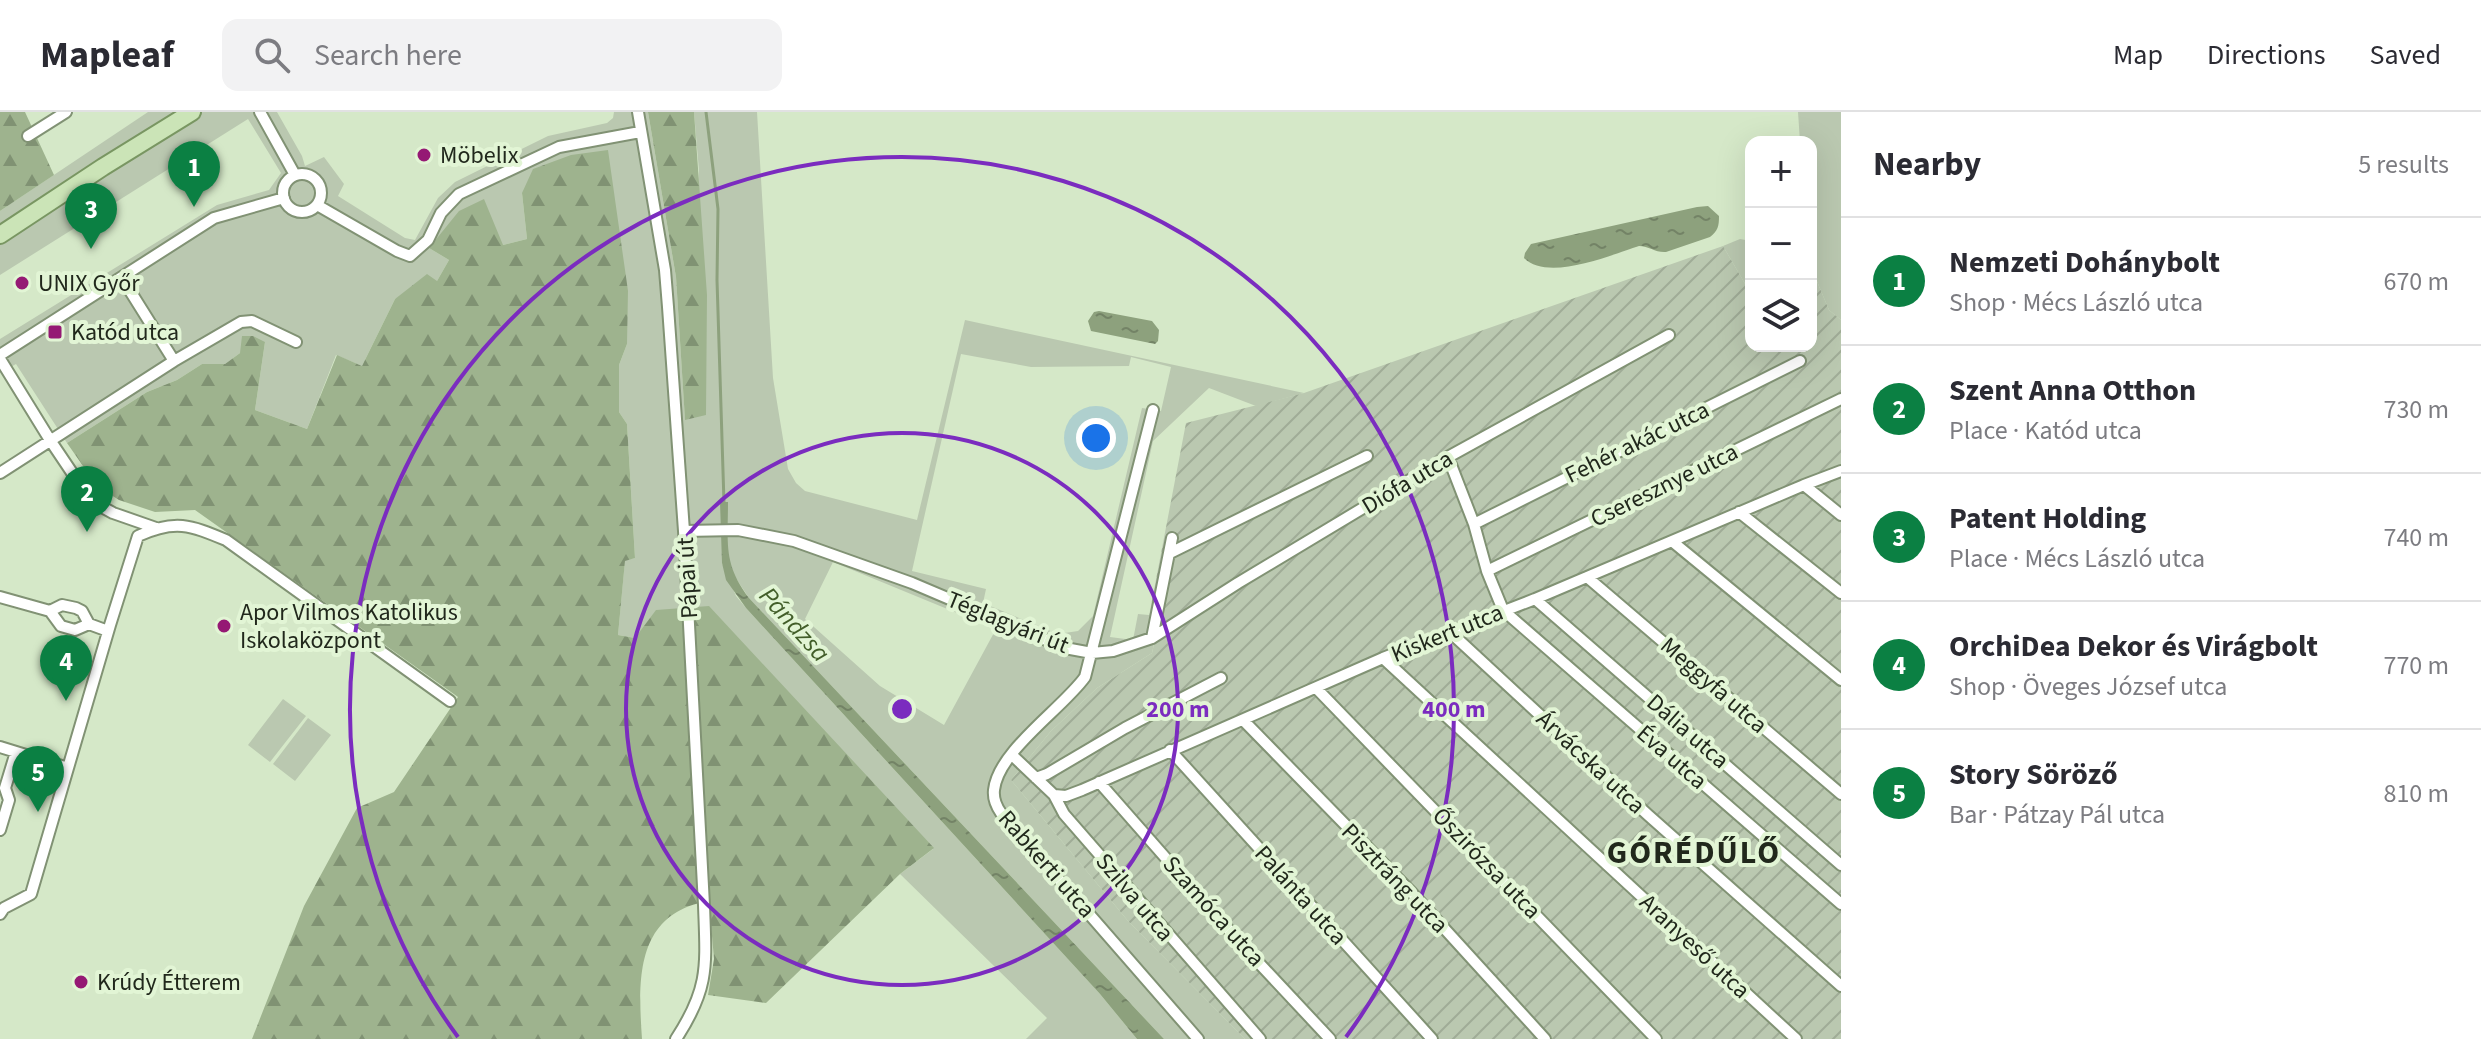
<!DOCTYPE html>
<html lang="en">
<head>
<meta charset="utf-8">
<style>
	body { margin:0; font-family:"Source Sans 3",sans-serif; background:#f2f2f3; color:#2b2b33 }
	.controls { position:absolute; right:24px; top:24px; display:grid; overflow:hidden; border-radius:16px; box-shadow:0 8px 32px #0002 }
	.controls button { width:72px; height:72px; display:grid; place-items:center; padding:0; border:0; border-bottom:2px solid #e1e1e2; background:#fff; color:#2b2b33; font:40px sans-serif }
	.you { position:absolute; left:1096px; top:326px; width:28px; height:28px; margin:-20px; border:6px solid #fff; border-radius:50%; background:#1a73e8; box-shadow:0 0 0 12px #1a73e833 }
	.badge { display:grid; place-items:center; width:52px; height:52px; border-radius:50%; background:#0b8043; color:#fff; font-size:26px; font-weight:700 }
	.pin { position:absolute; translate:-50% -66px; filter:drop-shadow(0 2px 4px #0008) }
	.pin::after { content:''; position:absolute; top:42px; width:28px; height:24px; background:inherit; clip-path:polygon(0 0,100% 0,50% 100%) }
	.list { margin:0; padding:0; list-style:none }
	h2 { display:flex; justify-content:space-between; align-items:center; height:104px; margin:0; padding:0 32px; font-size:34px }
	h2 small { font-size:26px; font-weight:400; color:#7c7c81 }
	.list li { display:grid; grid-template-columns:52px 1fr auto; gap:24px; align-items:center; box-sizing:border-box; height:128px; padding:0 32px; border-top:2px solid #e1e1e2 }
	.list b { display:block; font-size:30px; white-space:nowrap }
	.list p { margin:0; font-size:26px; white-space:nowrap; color:#7c7c81 }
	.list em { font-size:26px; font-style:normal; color:#7c7c81 }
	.icon { flex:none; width:44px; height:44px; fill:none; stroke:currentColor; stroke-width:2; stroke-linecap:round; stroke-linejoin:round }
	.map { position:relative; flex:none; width:1841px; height:927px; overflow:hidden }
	header { display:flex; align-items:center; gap:48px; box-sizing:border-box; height:112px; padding:0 40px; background:#fff; border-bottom:2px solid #e1e1e2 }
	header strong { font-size:38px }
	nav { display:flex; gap:44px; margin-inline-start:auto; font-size:28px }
	.search { width:560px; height:72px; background:#f2f2f3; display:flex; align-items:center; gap:20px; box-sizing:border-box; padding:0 28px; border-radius:16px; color:#7c7c81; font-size:30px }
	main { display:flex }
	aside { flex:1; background:#fff }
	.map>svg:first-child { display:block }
	.grass { fill:#bac8b0; fill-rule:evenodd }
	.forest { fill:url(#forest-firs) }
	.garden { fill:url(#garden-furrows) }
	.water { fill:url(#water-ripples) }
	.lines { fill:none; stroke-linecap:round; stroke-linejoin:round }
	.stream { stroke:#8da17d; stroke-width:3 }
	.street-casing { stroke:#819274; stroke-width:14 }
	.primary-casing { stroke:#799662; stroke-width:20 }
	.street { stroke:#fff; stroke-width:10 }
	.primary { stroke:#cbe4b7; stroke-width:16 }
	.ring { fill:none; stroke:#7b2cbf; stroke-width:4 }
	.poi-dot { fill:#951974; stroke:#e2f5d5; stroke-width:3 }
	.labels { text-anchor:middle; stroke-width:8; stroke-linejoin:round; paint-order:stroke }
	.poi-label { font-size:24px; fill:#21281c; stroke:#e2f5d5; text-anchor:start }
	.street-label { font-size:24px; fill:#21281c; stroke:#e2f5d5 }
	.water-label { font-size:26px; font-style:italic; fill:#425e29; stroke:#e2f5d5 }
	.district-label { font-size:32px; font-weight:bold; letter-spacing:2px; fill:#21281c; stroke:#e2f5d5 }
	.centre { fill:#7b2cbf; stroke:#e2f5d5; stroke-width:4 }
	.ring-label { font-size:24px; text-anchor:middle; font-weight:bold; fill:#7b2cbf; stroke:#e2f5d5; stroke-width:8; stroke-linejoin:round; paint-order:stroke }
</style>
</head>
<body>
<header>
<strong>Mapleaf</strong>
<div class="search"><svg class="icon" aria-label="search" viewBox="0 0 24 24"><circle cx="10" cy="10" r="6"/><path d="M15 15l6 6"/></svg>Search here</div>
<nav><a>Map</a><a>Directions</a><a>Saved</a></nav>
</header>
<main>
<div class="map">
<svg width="1841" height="927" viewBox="0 0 1841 927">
	<defs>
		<pattern id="forest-firs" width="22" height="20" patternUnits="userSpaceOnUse" patternTransform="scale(2)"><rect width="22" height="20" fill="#9eb38e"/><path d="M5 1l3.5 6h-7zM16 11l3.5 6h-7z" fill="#809273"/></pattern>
		<pattern id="garden-furrows" width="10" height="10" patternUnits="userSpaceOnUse" patternTransform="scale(2)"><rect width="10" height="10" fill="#bac8b0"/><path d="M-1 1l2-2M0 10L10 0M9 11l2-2" fill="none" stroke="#a0ac97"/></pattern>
		<pattern id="water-ripples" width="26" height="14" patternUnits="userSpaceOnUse" patternTransform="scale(2)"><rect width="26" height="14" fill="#8da17d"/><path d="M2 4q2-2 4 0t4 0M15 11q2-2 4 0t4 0" fill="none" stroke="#738366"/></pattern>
	</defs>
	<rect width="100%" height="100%" fill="#d5e8c8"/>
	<path class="grass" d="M148 0H277L302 44 305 54 324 45 344 72 338 84 405 126 415 128 438 86 455 70 548 24 607 11 613 6 614 0H648L676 165 685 307 699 59 694 0H757L773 266 788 357 796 371 805 379 917 408 965 208 1304 281 1256 294 1209 276 1153 329 1110 525 1133 528 1138 502 1160 504 1152 541 1097 576 1051 619 1011 668 1128 809 1245 927H1164L749 486 733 462 728 445 722 451 736 484 746 496 1100 882 1137 927H1026L1047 906 900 762 933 737 635 526 618 523 625 448 635 446 627 312 619 300V253L627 232 522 81 527 127 503 133 429 136 449 148 437 169 395 187 362 254 336 243 307 317 255 298 265 230 240 241 225 252H202L177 268 147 280 67 331 16 252 9 256 0 241V227L217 93 269 78 281 61 248 7 0 163V99ZM961 242 1031 255 1129 254 1131 245 1171 255 1161 299 1142 296 1093 504 1078 519 1058 522 983 491 986 477 912 459ZM833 450 996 517 944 613 880 574 805 507Z
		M1798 0H1841V208L1829 198 1816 167 1811 165V30H1800Z
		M1740 127 1751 129V182L1723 134Z
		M283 587 306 604 270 650 248 633Z
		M308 606 331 623 295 669 273 652Z"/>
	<path class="forest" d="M0 0H25L54 63 0 99Z
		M648 0H694L707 183 706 303 685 308 676 165Z
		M608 38 628 179 627 232 619 253V300L627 312 635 446 625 449 618 523 635 526 656 498 709 494 934 736 900 762 766 891 708 883 714 847 709 789C635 801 638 868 642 927H252L304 794 357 696 394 680 458 585 195 398 155 400 119 388 97 374 67 331 147 280 177 268 202 252H225L240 241 242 224H253L265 230 255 298 307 317 337 243 362 254 395 187 427 162 437 169 449 148 429 136 459 99 484 87 503 133 527 127 522 81 533 57 571 43Z"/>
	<path class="garden" d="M1723 134 1751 182V234H1811V165L1816 167 1829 198 1841 208V927H1245L1128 809 1011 668 1051 619 1097 576 1152 541 1160 505 1149 504 1186 311 1304 281Z"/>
	<path class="water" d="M1708 94 1719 104C1719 114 1718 119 1710 125L1666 140C1656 141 1649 134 1639 134 1611 143 1548 170 1524 146L1525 141 1531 132 1697 95Z
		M1099 199 1152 209 1159 218 1158 229 1155 232 1091 219 1088 209 1094 200Z
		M720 390H728C728 431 723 452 749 486L1164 927H1137L1100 882 746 496 726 468 722 451Z"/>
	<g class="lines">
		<path class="stream" d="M706 0 718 97 717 168 724 391"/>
		<g class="street-casing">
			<path id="street" d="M260 0 295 63
				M638 0 665 158 668 195 684 419 704 793C706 853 710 875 676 927
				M28 24 66 0
				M283 81a19 19 0 1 1 38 0a19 19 0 1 1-38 0Z
				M317 93 397 139 410 144 428 128 441 101 459 82 559 35 640 20
				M122 166 174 249
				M0 243 214 106 284 86
				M0 247 50 328 91 389 113 401 156 416
				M1153 298 1085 565C1063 596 998 639 994 678 993 687 996 694 1001 701L1198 927
				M1448 345 1474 412 1487 459 1503 498 1841 792
				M0 361 174 249 241 210 252 209 296 230
				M1804 373 1841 403
				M1739 400 1841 481
				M1474 412 1800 249
				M684 419 738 418 794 429 912 471 1065 536 1092 541 1113 539 1152 526 1238 471 1448 345 1669 223
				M1673 430 1841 568
				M1170 441 1367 344
				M1487 459 1841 287
				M1587 465 1841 682
				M0 485 50 499 61 514 75 518 89 512
				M1535 487 1841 753
				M50 499 62 493 76 496 82 499 89 512 108 519
				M1450 520 1648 703 1841 874
				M1152 526 1172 426
				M1383 546 1796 927
				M1317 577 1656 927
				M1243 608 1412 781 1545 927
				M0 635 68 656
				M1170 638 1432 927
				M1012 643 1054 683 1064 702 1260 927
				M1036 666 1047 662 1125 616 1221 566
				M1099 670 1243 834 1330 927
				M1054 683 1066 684 1082 678 1383 546 1535 487 1804 373 1841 359
				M0 718 9 688 5 676 16 640
				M0 802 4 796 31 782 110 513 138 424C175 407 190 413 226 428L450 589"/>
		</g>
		<g class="primary-casing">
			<path id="primary" d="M0 123 103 55 192 0"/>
		</g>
		<use href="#street" class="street"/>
		<use href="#primary" class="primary"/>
	</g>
	<g class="ring">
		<circle cx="902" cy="597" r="276"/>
		<path d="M458 925A552 552 0 1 1 1346 925"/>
	</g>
	<g class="poi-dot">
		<circle cx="424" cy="43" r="8"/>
		<circle cx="22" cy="171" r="8"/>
		<rect x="47" y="212" width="16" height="16" rx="4"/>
		<circle cx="224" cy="514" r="8"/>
		<circle cx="81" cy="870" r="8"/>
	</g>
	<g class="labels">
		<g class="poi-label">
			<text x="440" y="51">Möbelix</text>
			<text x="38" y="179">UNIX Győr</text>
			<text x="71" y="228">Katód utca</text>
			<text x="240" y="508">Apor Vilmos Katolikus<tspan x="240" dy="28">Iskolaközpont</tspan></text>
			<text x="97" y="878">Krúdy Étterem</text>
		</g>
		<g class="street-label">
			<text transform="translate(1637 330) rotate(-26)" y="8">Fehér akác utca</text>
			<text transform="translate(1407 370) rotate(-31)" y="8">Diófa utca</text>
			<text transform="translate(1664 373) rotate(-26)" y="8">Cseresznye utca</text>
			<text transform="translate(687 466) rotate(-93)" y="8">Pápai út</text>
			<text transform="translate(1008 510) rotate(22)" y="8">Téglagyári út</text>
			<text transform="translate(1447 521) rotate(-22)" y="8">Kiskert utca</text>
			<text transform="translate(1714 573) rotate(41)" y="8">Meggyfa utca</text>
			<text transform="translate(1688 619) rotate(41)" y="8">Dália utca</text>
			<text transform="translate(1672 645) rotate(41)" y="8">Éva utca</text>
			<text transform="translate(1591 650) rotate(43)" y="8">Árvácska utca</text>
			<text transform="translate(1487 751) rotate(46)" y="8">Őszirózsa utca</text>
			<text transform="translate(1047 752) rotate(49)" y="8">Rabkerti utca</text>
			<text transform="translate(1395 766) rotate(46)" y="8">Pisztráng utca</text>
			<text transform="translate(1301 783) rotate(48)" y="8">Palánta utca</text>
			<text transform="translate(1135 785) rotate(50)" y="8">Szilva utca</text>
			<text transform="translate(1214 799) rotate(48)" y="8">Szamóca utca</text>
			<text transform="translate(1695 834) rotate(43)" y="8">Aranyeső utca</text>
		</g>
		<g class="water-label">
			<text transform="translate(795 512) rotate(48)" y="9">Pándzsa</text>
		</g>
		<g class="district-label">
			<text x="1694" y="751">GÓRÉDŰLŐ</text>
		</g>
	</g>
	<circle cx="902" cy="597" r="12" class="centre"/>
	<g class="ring-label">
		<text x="1178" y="605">200 m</text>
		<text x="1454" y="605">400 m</text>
	</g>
</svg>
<div class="controls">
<button>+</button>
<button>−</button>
<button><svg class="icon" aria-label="layers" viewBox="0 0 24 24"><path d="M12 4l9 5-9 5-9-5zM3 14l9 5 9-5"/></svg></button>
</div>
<div class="you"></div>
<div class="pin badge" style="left:194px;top:95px">1</div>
<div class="pin badge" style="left:87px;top:420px">2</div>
<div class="pin badge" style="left:91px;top:137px">3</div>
<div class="pin badge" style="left:66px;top:589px">4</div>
<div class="pin badge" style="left:38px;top:700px">5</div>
</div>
<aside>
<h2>Nearby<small>5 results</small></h2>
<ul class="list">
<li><span class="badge">1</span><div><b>Nemzeti Dohánybolt</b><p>Shop · Mécs László utca</p></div><em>670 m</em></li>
<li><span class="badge">2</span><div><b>Szent Anna Otthon</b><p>Place · Katód utca</p></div><em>730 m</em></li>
<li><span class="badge">3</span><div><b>Patent Holding</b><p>Place · Mécs László utca</p></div><em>740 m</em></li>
<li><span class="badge">4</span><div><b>OrchiDea Dekor és Virágbolt</b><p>Shop · Öveges József utca</p></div><em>770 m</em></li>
<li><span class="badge">5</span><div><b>Story Söröző</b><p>Bar · Pátzay Pál utca</p></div><em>810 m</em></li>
</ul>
</aside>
</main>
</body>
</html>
